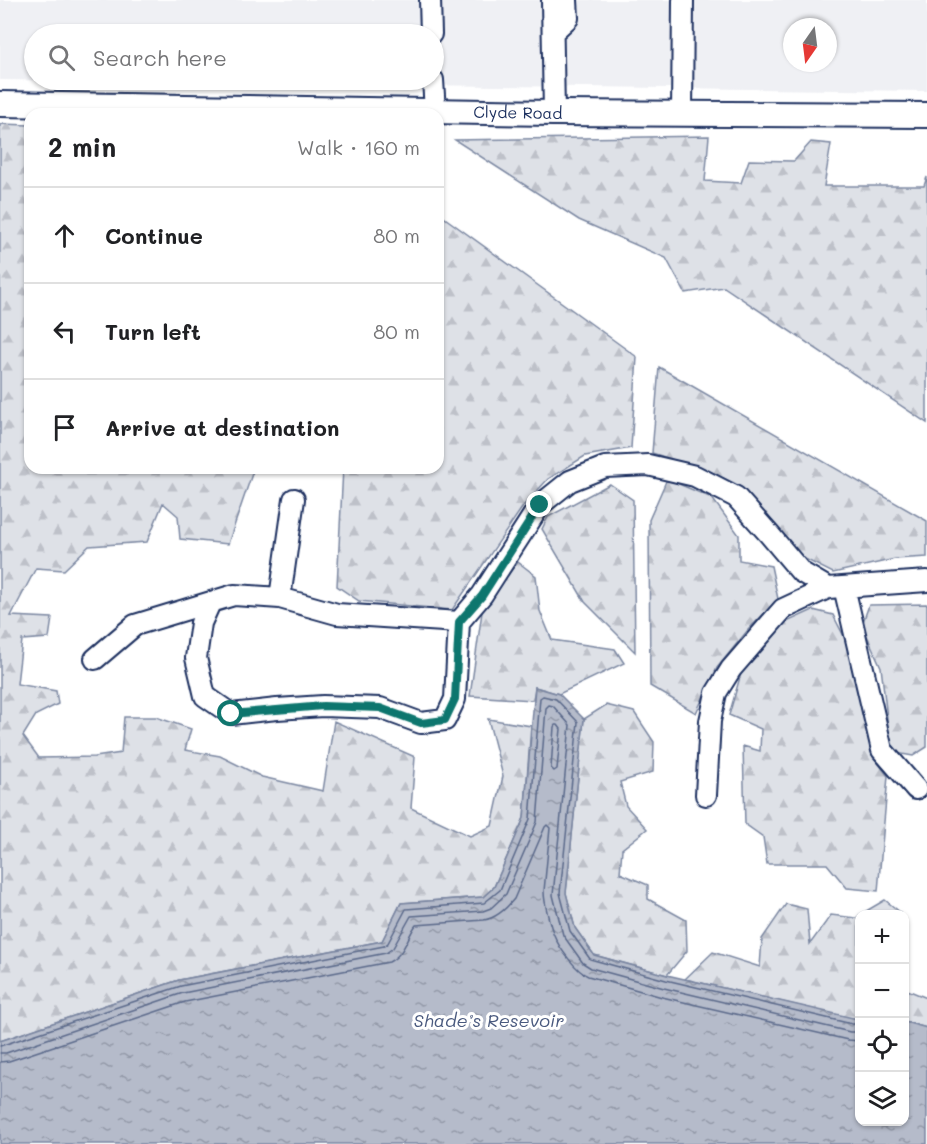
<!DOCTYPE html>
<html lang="en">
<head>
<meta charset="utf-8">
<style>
	body { margin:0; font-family:Mali,sans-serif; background:#f6f6f6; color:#202124 }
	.controls { position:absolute; right:18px; bottom:18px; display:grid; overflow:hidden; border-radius:12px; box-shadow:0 2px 4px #0004 }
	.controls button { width:54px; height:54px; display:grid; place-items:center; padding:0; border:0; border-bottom:2px solid #e0e0e0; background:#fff; color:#202124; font:30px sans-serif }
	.compass { position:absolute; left:783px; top:18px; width:54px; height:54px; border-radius:50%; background:#fff; box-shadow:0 2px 4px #0004; rotate:194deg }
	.stop { position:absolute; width:18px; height:18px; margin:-14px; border:4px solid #0f766e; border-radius:50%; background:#fff }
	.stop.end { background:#0f766e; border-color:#fff; box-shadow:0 2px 6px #0008 }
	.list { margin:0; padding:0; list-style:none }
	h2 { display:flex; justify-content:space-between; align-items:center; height:78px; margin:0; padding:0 24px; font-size:26px }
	h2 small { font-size:20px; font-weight:400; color:#757577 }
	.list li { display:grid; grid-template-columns:39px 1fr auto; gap:18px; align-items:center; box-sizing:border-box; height:96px; padding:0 24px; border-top:2px solid #e0e0e0 }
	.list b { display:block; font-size:22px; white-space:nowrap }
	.list em { font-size:20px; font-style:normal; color:#757577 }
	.icon { flex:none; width:33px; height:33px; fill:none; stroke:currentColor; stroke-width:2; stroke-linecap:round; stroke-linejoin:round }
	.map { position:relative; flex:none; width:927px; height:1144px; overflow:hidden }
	.search { position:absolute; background:#fff; box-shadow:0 2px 4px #0004; left:24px; top:24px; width:420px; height:66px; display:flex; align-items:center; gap:15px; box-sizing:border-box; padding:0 21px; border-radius:33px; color:#757577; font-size:22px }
	.panel { position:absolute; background:#fff; box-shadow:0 2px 4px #0004; left:24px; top:108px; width:420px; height:366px; border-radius:18px }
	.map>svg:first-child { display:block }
	.built { fill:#eff0f4; fill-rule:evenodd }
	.forest { fill:url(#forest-firs); stroke:#7c88a2; stroke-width:1.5 }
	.water { fill:url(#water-ripples); stroke:#77839f; stroke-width:1.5 }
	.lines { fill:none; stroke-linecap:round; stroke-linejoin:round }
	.shore { stroke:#596789; stroke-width:1.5 }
	.minor-casing { stroke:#1b2f5e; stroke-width:24 }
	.major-casing { stroke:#1b2f5e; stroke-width:28 }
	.minor { stroke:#fff; stroke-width:20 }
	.major { stroke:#fff; stroke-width:24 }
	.route { stroke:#0f766e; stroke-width:8 }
	.labels { text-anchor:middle; stroke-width:6; stroke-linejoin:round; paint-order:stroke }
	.street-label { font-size:16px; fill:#1b2f5e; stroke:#fff }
	.water-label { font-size:18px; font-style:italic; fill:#49597e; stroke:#fff }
</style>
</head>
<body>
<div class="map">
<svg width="927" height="1144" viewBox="0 0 927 1144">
	<defs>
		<pattern id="forest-firs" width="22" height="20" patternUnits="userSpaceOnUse" patternTransform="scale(1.5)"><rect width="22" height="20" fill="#dee1e7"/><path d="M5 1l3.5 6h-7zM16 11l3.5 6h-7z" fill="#bec1c9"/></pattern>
		<pattern id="water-ripples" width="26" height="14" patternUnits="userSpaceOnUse" patternTransform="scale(1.5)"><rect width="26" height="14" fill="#b5bbca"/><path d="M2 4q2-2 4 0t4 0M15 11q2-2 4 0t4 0" fill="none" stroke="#9298a7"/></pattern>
	</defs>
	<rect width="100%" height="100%" fill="#fff"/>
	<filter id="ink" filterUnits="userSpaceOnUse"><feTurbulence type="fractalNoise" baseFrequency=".0167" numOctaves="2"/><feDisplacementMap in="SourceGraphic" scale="12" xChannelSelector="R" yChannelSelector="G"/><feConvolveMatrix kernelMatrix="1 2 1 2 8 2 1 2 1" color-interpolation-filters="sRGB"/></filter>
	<g filter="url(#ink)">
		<path class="built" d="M0 0H927V91L0 80ZM792 27H828V63H792ZM34 34H434V80H34Z"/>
		<path class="forest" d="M0 124 30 125V468H254L228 544 180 539 178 516 163 503 147 542 89 546 64 570 36 568 11 616 52 618 49 638 22 640 17 684 56 691 58 704 36 715 23 736 39 758 95 757 121 753 124 717H156L191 729 185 750 220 756 262 777 323 791 334 721 415 757 411 808 470 836 492 826 503 776 488 719 531 726 524 818 494 887 483 897 401 903 382 941 179 980 0 1041Z
			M709 136 705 181 741 183 749 160 794 161 811 142 831 144 824 186H924L927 177V423L724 287 685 293 666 258 579 220 455 140Z
			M438 213 637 357 631 448 585 456 548 479 524 505 452 610 359 601 337 586 343 468H438Z
			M659 367 927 521V557L895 559 833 573 801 557 756 505 708 471 652 453Z
			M667 479 712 498 739 535V560L771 566 778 599 748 630 717 668 696 713 650 686 649 520Z
			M610 484 633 500 635 652 585 602 542 529 548 517Z
			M518 562 536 576 540 611 552 640 615 649 624 663 559 694 535 687 533 700 470 696 483 605Z
			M927 604V747L913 756 891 752 881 667 862 625 869 605Z
			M813 610 833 615 851 650 872 755 888 776 878 891 847 888 827 864H767L763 837 745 824 743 746 760 751 761 729 729 715 742 670 780 625Z
			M606 705 634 712 654 742 653 772 620 782 626 806 647 829 622 849 620 873 648 885V899L686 920 687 951 667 975 594 955 575 928 566 893 584 719Z
			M885 900 900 912V914H861Z
			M786 904 807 909 810 944 831 915 856 918 859 916V1018L854 1019 685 979 713 952 760 967 762 939Z
			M905 989 927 998V1028L905 1022Z"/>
		<path class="water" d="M535 687 559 694 584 719 566 893 575 928 594 955 667 975 853 1018H859L860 1122H904L905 1022 927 1028V1144H0V1041L179 980 382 941 401 903 483 897 494 887 524 818Z"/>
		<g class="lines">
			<path class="shore" d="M555 725H558L561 729 557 769 554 771 551 768 554 727Z
				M0 1046 181 986 384 946 388 943 406 909 484 903 500 890 530 819 540 698 543 696 556 699 578 722 560 893 570 931 590 959 666 980 852 1024H860
				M0 1053H6L183 993 386 953 393 948 411 916 483 911 491 908 506 894 537 822 546 708 549 705 553 706 570 725 553 895 563 935 583 963 591 968 664 988 850 1032H860
				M0 1062 9 1061 185 1002 389 962C405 954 407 937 416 925L484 920C496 918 506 909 514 899L545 827 547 825 550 828 544 891C544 902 550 927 555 937 559 948 577 972 588 976L662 997 848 1040 860 1041"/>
			<g class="minor-casing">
				<path id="minor" d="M430 0 431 34
					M552 0 554 113
					M553 32 568 18 567 0
					M433 80 435 111
					M682 113 683 0
					M844 587 882 750 916 789
					M280 598 294 499
					M210 603 201 623 196 658 205 696 231 714 277 709 323 706 380 708 421 723 445 720 455 699 459 622 482 595 540 505 570 481 605 467 648 465 695 476 736 497 769 534 801 572 828 588 927 581
					M95 659 135 625 234 595 280 598 337 614 459 622
					M706 795 710 721 716 693 731 669 783 609 828 588"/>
			</g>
			<g class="major-casing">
				<g id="major">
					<path id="s1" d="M0 104 554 113 927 115"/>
				</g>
			</g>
			<use href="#minor" class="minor"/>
			<use href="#major" class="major"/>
		</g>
	</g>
	<g class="lines" filter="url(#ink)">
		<path class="route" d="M231 714 323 706 380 708 421 723 445 720 455 699 459 622 482 596 540 505"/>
	</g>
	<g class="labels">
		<g class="street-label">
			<text dy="6" stroke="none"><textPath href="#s1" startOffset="518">Clyde Road</textPath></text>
		</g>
		<g class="water-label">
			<text x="489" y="1027">Shade’s Resevoir</text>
		</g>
	</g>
</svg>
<div class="controls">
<button>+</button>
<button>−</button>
<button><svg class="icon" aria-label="locate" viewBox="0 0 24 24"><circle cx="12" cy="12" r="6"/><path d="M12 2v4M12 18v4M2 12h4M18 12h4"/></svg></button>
<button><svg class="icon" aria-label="layers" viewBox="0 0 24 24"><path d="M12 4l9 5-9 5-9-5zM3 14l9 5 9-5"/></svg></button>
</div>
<svg class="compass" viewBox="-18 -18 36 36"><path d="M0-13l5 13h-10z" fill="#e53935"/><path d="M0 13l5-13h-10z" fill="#757577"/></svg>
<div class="stop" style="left:231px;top:714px"></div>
<div class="stop end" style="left:540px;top:505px"></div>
<div class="search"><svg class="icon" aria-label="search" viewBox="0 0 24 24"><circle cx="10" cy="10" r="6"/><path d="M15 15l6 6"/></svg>Search here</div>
<section class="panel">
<h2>2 min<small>Walk · 160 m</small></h2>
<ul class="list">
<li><svg class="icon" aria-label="ahead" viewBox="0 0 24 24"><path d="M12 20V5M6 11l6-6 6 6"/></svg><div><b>Continue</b></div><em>80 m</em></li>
<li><svg class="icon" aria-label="left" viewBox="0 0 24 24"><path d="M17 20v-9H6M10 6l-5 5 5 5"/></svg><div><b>Turn left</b></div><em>80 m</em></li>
<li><svg class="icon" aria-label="arrive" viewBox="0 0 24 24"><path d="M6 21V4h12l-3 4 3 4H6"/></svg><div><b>Arrive at destination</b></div></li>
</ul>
</section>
</div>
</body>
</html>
